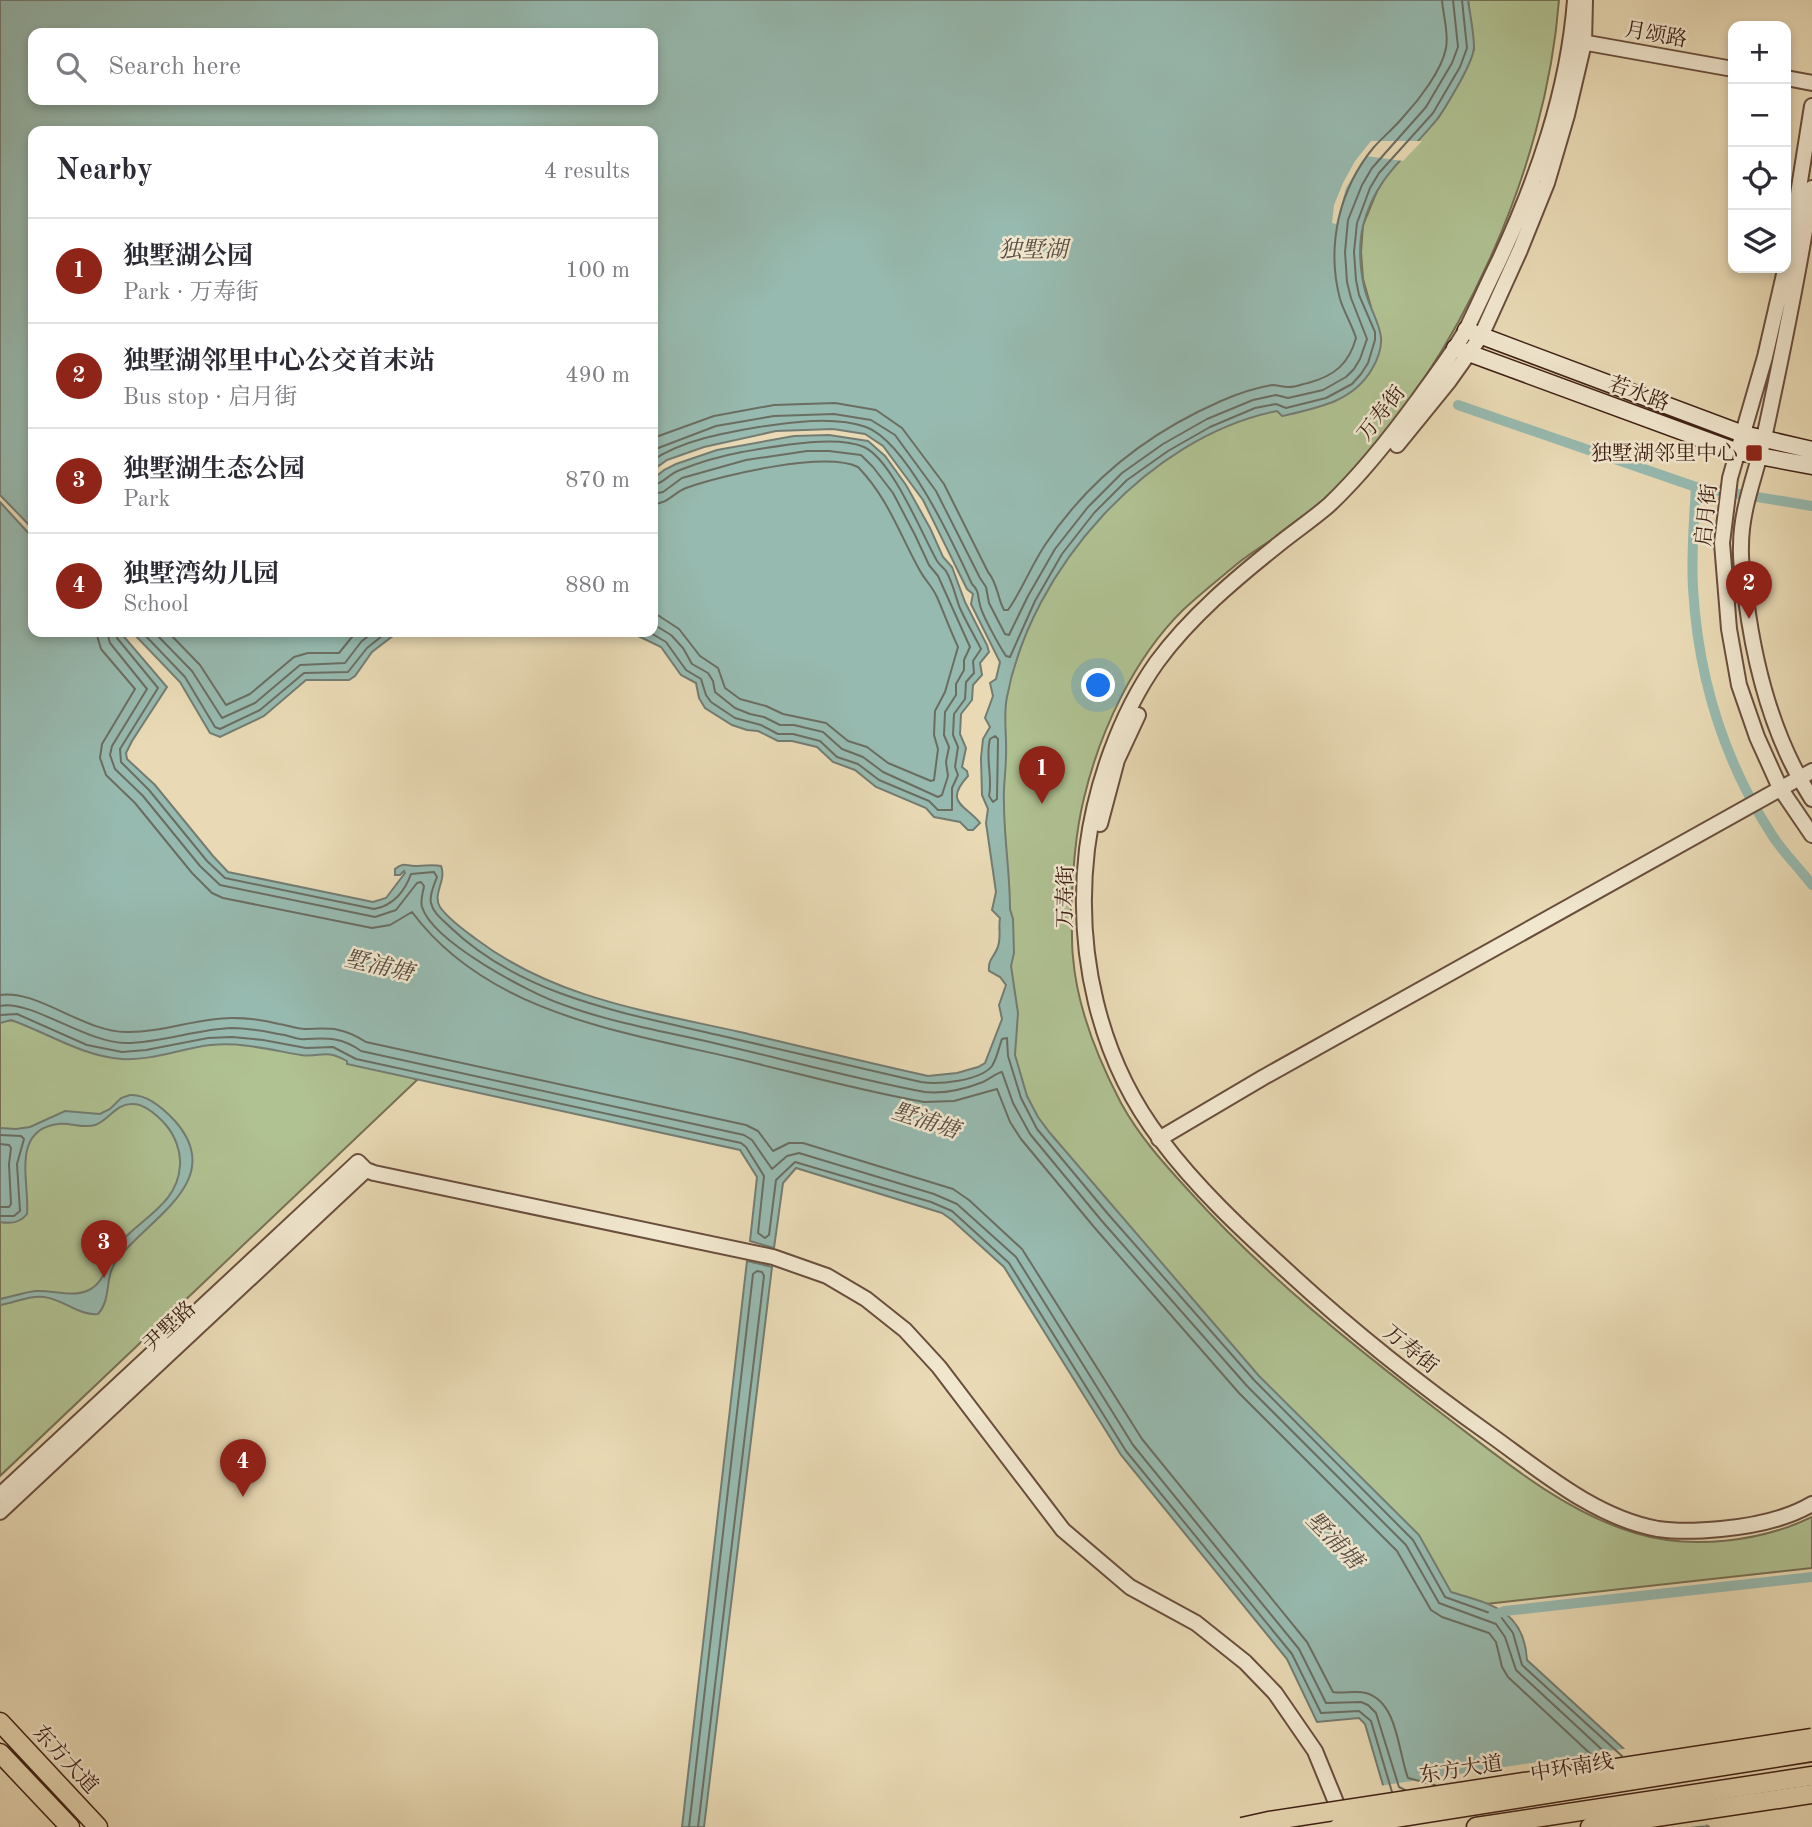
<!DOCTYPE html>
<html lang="en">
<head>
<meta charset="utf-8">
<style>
	body { margin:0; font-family:"Old Standard TT","Noto Serif SC",serif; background:#f2f2f3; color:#2b2b33 }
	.controls { position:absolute; right:21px; top:21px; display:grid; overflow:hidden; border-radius:14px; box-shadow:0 4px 10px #0003 }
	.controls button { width:63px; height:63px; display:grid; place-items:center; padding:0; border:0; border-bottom:2px solid #e1e1e2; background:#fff; color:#2b2b33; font:35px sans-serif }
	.you { position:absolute; left:1099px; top:686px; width:24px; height:24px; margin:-18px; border:5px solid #fff; border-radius:50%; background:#1a73e8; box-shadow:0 0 0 10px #1a73e833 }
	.badge { display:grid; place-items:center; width:46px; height:46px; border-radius:50%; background:#8f2418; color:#fff; font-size:23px; font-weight:700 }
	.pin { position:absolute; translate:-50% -58px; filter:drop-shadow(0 2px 4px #0008) }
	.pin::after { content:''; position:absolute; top:37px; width:24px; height:21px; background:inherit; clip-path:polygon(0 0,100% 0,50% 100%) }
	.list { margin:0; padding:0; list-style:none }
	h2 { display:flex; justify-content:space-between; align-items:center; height:91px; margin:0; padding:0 28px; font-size:30px }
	h2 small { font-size:23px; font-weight:400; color:#7c7c81 }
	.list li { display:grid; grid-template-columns:46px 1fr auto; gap:21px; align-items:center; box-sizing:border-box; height:105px; padding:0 28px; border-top:2px solid #e1e1e2 }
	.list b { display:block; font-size:26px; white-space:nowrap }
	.list p { margin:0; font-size:23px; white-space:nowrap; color:#7c7c81 }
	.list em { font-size:23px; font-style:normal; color:#7c7c81 }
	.icon { flex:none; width:38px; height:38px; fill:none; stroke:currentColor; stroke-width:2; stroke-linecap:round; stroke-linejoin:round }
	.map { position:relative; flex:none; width:1812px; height:1827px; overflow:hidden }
	.search { position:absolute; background:#fff; box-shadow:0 4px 10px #0003; left:28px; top:28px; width:630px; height:77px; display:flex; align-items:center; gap:18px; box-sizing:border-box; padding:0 24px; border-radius:14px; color:#7c7c81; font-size:26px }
	.panel { position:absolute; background:#fff; box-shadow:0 4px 10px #0003; left:28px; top:126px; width:630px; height:511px; border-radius:14px }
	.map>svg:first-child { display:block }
	.green { fill:#b0c192; stroke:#787054; stroke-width:2 }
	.water { fill:#97bab0; stroke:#747c72; stroke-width:2; fill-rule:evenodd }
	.pier { fill:#e9dab5 }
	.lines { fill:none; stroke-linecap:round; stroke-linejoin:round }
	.shore { stroke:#6b6d62; stroke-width:2 }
	.canal { stroke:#97bab0; stroke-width:10 }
	.tertiary-casing { stroke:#6a4e3d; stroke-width:18 }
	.secondary-casing { stroke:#3f2015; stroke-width:19 }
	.primary-casing { stroke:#3f2015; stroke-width:21 }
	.trunk-casing { stroke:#3f2015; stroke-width:21 }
	.tertiary { stroke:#f1e7cf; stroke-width:14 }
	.secondary { stroke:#f1e7cf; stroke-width:16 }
	.primary { stroke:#e9dab5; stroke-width:18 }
	.trunk { stroke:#e9dab5; stroke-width:18 }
	.primary-bridge-casing { stroke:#3f2015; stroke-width:21; stroke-linecap:butt }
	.trunk-bridge-casing { stroke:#3f2015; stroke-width:21; stroke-linecap:butt }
	.primary-bridge { stroke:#e9dab5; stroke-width:18 }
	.trunk-bridge { stroke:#e9dab5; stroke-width:18 }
	.poi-dot { fill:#8f2418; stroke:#f1e7cf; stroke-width:2.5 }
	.labels { text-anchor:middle; stroke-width:5; stroke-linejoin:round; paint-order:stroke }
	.street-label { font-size:21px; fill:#3f2015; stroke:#f1e7cf }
	.poi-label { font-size:21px; fill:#3f2015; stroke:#f1e7cf; text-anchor:end }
	.water-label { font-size:23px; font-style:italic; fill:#594e44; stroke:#f1e7cf }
</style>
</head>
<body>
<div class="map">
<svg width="1812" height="1827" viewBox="0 0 1812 1827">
	<rect width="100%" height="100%" fill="#e9dab5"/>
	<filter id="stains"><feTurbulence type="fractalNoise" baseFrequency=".00286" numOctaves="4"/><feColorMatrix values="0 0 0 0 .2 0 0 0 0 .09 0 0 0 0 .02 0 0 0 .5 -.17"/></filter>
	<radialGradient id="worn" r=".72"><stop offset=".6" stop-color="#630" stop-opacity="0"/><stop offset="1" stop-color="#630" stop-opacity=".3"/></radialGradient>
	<path class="green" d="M1468 0H1559C1546 170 1459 363 1339 485 1326 498 1312 511 1299 521 1279 537 1256 548 1237 564 1219 579 1200 594 1183 610 1134 658 1100 731 1084 798 1075 834 1073 873 1071 910 1073 926 1071 941 1073 957 1077 1008 1098 1059 1121 1103 1139 1136 1165 1165 1190 1192 1265 1275 1352 1345 1441 1413 1499 1457 1564 1512 1635 1533 1691 1550 1760 1542 1812 1517V1568L1486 1604 1459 1613 1003 1089 1012 1009 1001 810 1005 694 1035 604 1096 513 1144 470 1371 307 1363 279 1361 252 1363 225 1377 191 1385 177 1439 117 1474 49Z
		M0 1020 250 1029 387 1065 417 1080 0 1476Z"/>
	<path class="water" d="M0 0H1468C1470 15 1474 32 1474 48 1473 59 1465 72 1460 82 1453 94 1446 107 1438 118 1408 156 1376 175 1363 226 1358 246 1360 274 1366 294 1376 325 1391 336 1372 369 1353 402 1317 408 1282 416L1277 411C1148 437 1031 569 1007 697 1003 716 1007 736 1006 755 1006 771 1003 787 1004 803 1004 838 1010 873 1010 909L1013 919 1014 953 1011 966 1018 1013 1015 1055 1027 1096 1038 1117 1050 1133 1259 1376 1419 1535 1451 1592C1491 1604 1524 1610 1527 1660L1709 1827H1428L1425 1809 1388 1802 1365 1724 1359 1718 1317 1722 1287 1659 1121 1455 1004 1267 952 1220 942 1213 796 1168 783 1183 774 1248 750 1241 757 1177 740 1150 347 1064V1061C324 1048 321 1058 301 1055 271 1050 243 1042 211 1045 182 1048 152 1061 122 1059 82 1056 48 1033 11 1020L0 1023V502L33 538V632H120L167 687 132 741 126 753 127 759 155 785 213 856 228 872 373 902 386 898 405 873 404 871 400 875H395V869C404 861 407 867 417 866 426 866 432 864 441 866 447 880 432 894 440 907 448 919 464 930 476 939 554 998 646 1011 740 1032 803 1047 865 1062 928 1076L957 1073 978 1067 985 1063 1002 1019 999 1005 1006 985 1000 977 989 971C988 960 993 958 997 949 1002 939 998 928 1000 918L992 910 996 892 986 823 988 809 982 795 981 758 983 739 990 727 985 718 993 696 990 683 996 679 1000 662 971 604 973 594 967 589 923 500 883 446 865 434 833 429 776 431 704 447 667 460 653 470V131H33V529L0 495ZM33 33H653V100H33Z
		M829 435 868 441 885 456 906 485 930 528 943 557 952 567 965 602 987 645 989 652 980 663 982 675 973 685 972 700 961 714 960 734 966 748 962 767 967 771 968 776C943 803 966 805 980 823L973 830H968L960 822 934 817 926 808 876 787 855 770 833 762 817 747 792 741H778L758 731 747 730 732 725 705 708 699 698 696 683 681 675 661 647 630 632H653V479L664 470 676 464 717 450 794 436Z
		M132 632H398L372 652 355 676 349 680H306L264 716 220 737 210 733 180 682Z
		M130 1095C147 1094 164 1109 175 1121 228 1181 147 1219 117 1260 104 1276 112 1299 98 1314 79 1316 63 1299 44 1297 28 1295 15 1303 0 1305V1299C12 1297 24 1292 36 1291 54 1290 72 1298 89 1290 107 1281 106 1260 117 1246 140 1218 178 1205 180 1165 181 1151 175 1136 166 1125 158 1116 144 1103 131 1104 116 1104 108 1121 95 1125 82 1129 70 1122 58 1124 10 1130 30 1184 27 1214 20 1223 10 1224 0 1222V1128L16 1129 30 1127 65 1111 100 1114 110 1109 121 1098Z
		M747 1261 772 1267 704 1827H682Z"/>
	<path class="pier" d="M1371 141H1422L1403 161 1366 156 1346 188 1336 224 1332 223 1334 205 1343 183 1355 161Z
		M1629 1748 1711 1824 1690 1827H1424L1422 1812 1385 1804 1379 1786Z"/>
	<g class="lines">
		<path class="shore" d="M653 438 714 416 774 405 835 403 876 410 902 428 944 484 988 572C998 584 997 597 1004 610H1008C1022 590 1031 566 1045 545 1088 480 1150 432 1221 401 1237 394 1254 388 1272 385 1278 385 1282 387 1288 387 1294 388 1302 384 1308 383 1334 376 1349 364 1356 338 1352 325 1344 312 1340 299 1326 246 1339 189 1374 147 1384 136 1395 127 1404 116 1419 100 1442 70 1446 48 1449 33 1443 15 1442 0
			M653 450 716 426 774 416 834 414 871 420 895 435 936 491 980 578 986 587 989 603 1005 634 1009 635 1028 596 1055 549 1088 507 1122 473 1163 444 1207 419 1253 400 1276 395 1288 398 1323 390 1346 377 1354 369 1360 359 1367 339 1351 298 1347 282 1345 252 1348 220 1362 185 1372 168 1426 107 1452 63 1458 47 1453 0
			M653 460C683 440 724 433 759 427 792 422 834 416 866 427 907 442 954 545 972 584 980 592 977 595 980 605 982 615 1000 647 1006 656L1010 657 1035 601 1062 554 1094 513 1127 480 1168 451 1210 427 1255 408 1276 404 1286 408 1326 398 1352 384 1361 374 1368 363 1375 340V332L1359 295 1356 280 1354 252 1357 223 1370 188 1379 173 1433 113 1460 67 1467 48 1462 0
			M653 494 663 492 682 478 746 460 807 451H829L861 455 873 467 893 493 915 535 929 565 938 576 970 647 964 660V670L956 684V695L945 712 944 735 949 747 946 762 948 776 942 795 938 797 883 772 863 757 842 749 823 732 794 725H780L764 717 750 714 735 708 715 692 713 681 708 673 692 664 683 648 671 635 653 624
			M653 504C668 504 673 493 686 488 722 475 825 451 858 467 888 498 899 533 919 569 924 579 932 586 937 597 944 613 950 630 958 647L945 692 935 711 934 735 938 749 934 780 931 781 888 763 867 747 848 741 826 723 783 714 766 706 740 699 725 688 718 668 700 656 679 629 653 612
			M96 632 101 649 135 689 102 744 100 758 106 775 135 803 192 873 212 893 223 898 372 928 390 925 412 912C488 1014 623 1032 738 1059 800 1074 861 1091 924 1102L954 1101 997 1089 1010 1122 1021 1139 1094 1227 1239 1393 1397 1551 1431 1610 1442 1617 1489 1633 1496 1642 1502 1667 1508 1677 1597 1760
			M107 632 110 643 147 689 112 746 110 755 115 769 143 796 200 866 220 885 375 917 396 910 417 883 421 882 424 886C423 893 420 900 422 907 433 942 529 993 564 1005 613 1023 667 1032 718 1044 787 1060 856 1079 925 1092 944 1094 965 1089 983 1082 990 1079 996 1073 1002 1072L1013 1103 1030 1134 1101 1220 1247 1386 1406 1545 1439 1603 1496 1624 1505 1637 1516 1670 1611 1758
			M116 632 117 638 158 688 120 749 121 762 149 790 207 861 225 878 374 909C393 906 405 891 411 874L434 872 437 877C434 885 429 895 431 903 433 913 443 920 450 927 523 997 625 1013 718 1035 786 1051 853 1066 921 1082 938 1085 980 1081 992 1066 997 1058 999 1047 1002 1039L1007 1038 1008 1056 1021 1098 1037 1129 1108 1214 1254 1380 1413 1540 1445 1597 1501 1617 1513 1633 1522 1665 1622 1756
			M142 632 185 677 215 727 220 729 260 710 304 673 348 672 367 648 387 632
			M154 632 192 671 222 718 255 703 300 665 345 663 361 642 373 632
			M168 632 200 665 226 705 250 694 294 657 308 653H339L356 632
			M649 632 666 642 686 670 701 679 706 695 711 702 735 718 761 725 778 734H793L820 741 837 757 858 764 879 780 929 801 938 810H952V788L958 775 955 767 958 747 953 735 954 714 965 699 966 682 974 673 973 661 981 649C974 635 965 620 959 606 955 594 952 581 946 571 943 567 938 564 936 559 921 532 892 460 864 447 836 434 772 447 742 452 721 456 700 462 680 470 670 473 663 484 653 485
			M995 736 998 739 997 799 993 802 989 796C993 778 985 758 990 739Z
			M0 995C37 989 84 1032 126 1032 162 1033 196 1018 232 1018 248 1018 264 1020 279 1024 287 1025 297 1029 305 1029 331 1028 343 1027 366 1042L746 1125 758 1131 773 1151 789 1143H803L953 1189 969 1200 1022 1249 1142 1439 1307 1642 1333 1692C1343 1694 1355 1690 1366 1693 1398 1702 1398 1752 1408 1778L1435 1785
			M0 1006C30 999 86 1043 126 1043 162 1043 196 1029 232 1028 250 1028 267 1032 285 1035 291 1037 299 1040 306 1039 327 1038 342 1037 361 1051L744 1135 752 1140 772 1169 787 1156 799 1153 934 1194 957 1204 1016 1257 1133 1445 1299 1649 1326 1703 1361 1702 1368 1705 1376 1713 1399 1787 1405 1790
			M0 1015 17 1014 87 1045 122 1052 146 1050 208 1038 232 1037 263 1040 306 1048 333 1047 356 1059 741 1143 746 1147 764 1176 758 1233 765 1238 769 1235 776 1180 795 1162 931 1202 952 1211 1009 1263 1126 1451 1292 1654 1321 1713 1359 1711 1371 1721 1392 1792
			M0 1135 21 1136 24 1139 17 1164 20 1211 14 1216H0
			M0 1144 9 1145 11 1148 9 1164 11 1204 9 1207H0
			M689 1827 753 1274 757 1271 762 1272 764 1276 698 1827"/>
		<path class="canal" d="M1458 405 1696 487 1812 506
			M1696 487C1694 521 1691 555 1693 588 1698 676 1724 761 1772 835 1783 852 1799 868 1812 885
			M1493 1615 1505 1611 1812 1577"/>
		<g class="tertiary-casing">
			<path id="tertiary" d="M1575 0C1568 92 1537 180 1498 263 1487 285 1477 308 1466 330 1452 355 1434 377 1418 400 1391 437 1363 473 1329 505 1313 519 1295 531 1279 544 1235 579 1190 617 1157 662 1120 714 1095 786 1087 849 1075 951 1098 1058 1161 1140 1197 1188 1241 1229 1286 1270 1351 1330 1420 1385 1492 1436 1542 1472 1596 1518 1658 1529 1678 1532 1700 1531 1721 1529 1753 1526 1785 1520 1812 1504
				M1576 41 1733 69
				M1786 78 1812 83
				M1812 106 1788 257 1765 357 1730 478 1722 543 1729 629 1739 685 1757 737 1780 788 1812 835
				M1812 188C1799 272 1782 355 1764 438 1756 475 1741 508 1741 546 1740 564 1744 582 1746 599 1755 669 1773 739 1812 799
				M1397 445 1449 381 1481 336 1520 250 1547 183 1567 115 1584 43 1585 0
				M1100 824 1117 760 1138 715
				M1159 1139 1264 1077 1812 771
				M0 1495 358 1162 366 1170 374 1173 773 1257 827 1276 866 1299 905 1330 939 1367 1063 1530 1130 1587 1196 1623 1245 1662 1275 1693 1315 1751 1342 1817
				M0 1512 366 1170"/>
		</g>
		<g class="secondary-casing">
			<path id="secondary" d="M1466 330 1743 434 1812 450
				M1455 348 1738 452 1812 466"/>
		</g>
		<g class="primary-casing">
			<path id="primary" d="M0 1722 98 1827
				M0 1753 70 1827
				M1590 1827 1812 1794"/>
		</g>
		<g class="trunk-casing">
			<path id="trunk" d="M1476 1827 1812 1776"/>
		</g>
		<use href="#tertiary" class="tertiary"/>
		<use href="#secondary" class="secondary"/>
		<use href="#primary" class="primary"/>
		<use href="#trunk" class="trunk"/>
		<g class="primary-bridge-casing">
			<path id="primary-bridge" d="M1242 1827 1269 1821 1812 1738"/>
		</g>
		<g class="trunk-bridge-casing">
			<path id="trunk-bridge" d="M1339 1827 1812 1752"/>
		</g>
		<use href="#primary-bridge" class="primary-bridge"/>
		<use href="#trunk-bridge" class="trunk-bridge"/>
	</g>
	<rect class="poi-dot" x="1745" y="444" width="18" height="18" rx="3.5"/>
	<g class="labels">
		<g class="street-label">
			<text transform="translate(1656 34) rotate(10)" y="7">月颂路</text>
			<text transform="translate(1639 393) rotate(20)" y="7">若水路</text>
			<text transform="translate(1381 413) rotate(-52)" y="7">万寿街</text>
			<text transform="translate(1706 515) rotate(-84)" y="7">启月街</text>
			<text transform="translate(1065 897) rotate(-89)" y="7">万寿街</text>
			<text transform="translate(169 1326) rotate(-43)" y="7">尹墅路</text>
			<text transform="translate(1411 1349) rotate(39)" y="7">万寿街</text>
			<text transform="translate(66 1759) rotate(47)" y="7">东方大道</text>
			<text transform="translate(1572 1767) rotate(-9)" y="7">中环南线</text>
			<text transform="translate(1461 1769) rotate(-9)" y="7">东方大道</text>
		</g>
		<g class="poi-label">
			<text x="1738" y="460">独墅湖邻里中心</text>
		</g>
		<g class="water-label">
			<text x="1033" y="257">独墅湖</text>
			<text transform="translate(379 965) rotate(13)" y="8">墅浦塘</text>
			<text transform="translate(926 1120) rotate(18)" y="8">墅浦塘</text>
			<text transform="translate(1335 1540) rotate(46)" y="8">墅浦塘</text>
		</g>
	</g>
	<rect width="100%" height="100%" filter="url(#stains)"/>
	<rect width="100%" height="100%" fill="url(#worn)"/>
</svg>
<div class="controls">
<button>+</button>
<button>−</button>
<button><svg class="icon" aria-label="locate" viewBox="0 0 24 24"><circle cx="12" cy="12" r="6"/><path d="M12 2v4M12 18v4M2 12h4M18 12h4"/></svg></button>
<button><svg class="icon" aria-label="layers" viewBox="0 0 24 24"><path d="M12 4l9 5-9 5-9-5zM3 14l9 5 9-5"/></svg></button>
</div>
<div class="you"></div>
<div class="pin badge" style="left:1042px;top:804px">1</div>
<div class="pin badge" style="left:1749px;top:619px">2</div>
<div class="pin badge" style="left:104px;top:1278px">3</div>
<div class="pin badge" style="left:243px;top:1497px">4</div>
<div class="search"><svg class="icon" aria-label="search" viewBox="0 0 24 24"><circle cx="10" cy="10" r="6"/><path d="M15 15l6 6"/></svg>Search here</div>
<section class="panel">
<h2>Nearby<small>4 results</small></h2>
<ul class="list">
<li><span class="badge">1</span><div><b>独墅湖公园</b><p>Park · 万寿街</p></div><em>100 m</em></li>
<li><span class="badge">2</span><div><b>独墅湖邻里中心公交首末站</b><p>Bus stop · 启月街</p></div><em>490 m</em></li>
<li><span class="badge">3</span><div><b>独墅湖生态公园</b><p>Park</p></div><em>870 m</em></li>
<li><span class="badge">4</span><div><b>独墅湾幼儿园</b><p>School</p></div><em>880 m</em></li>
</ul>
</section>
</div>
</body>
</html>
